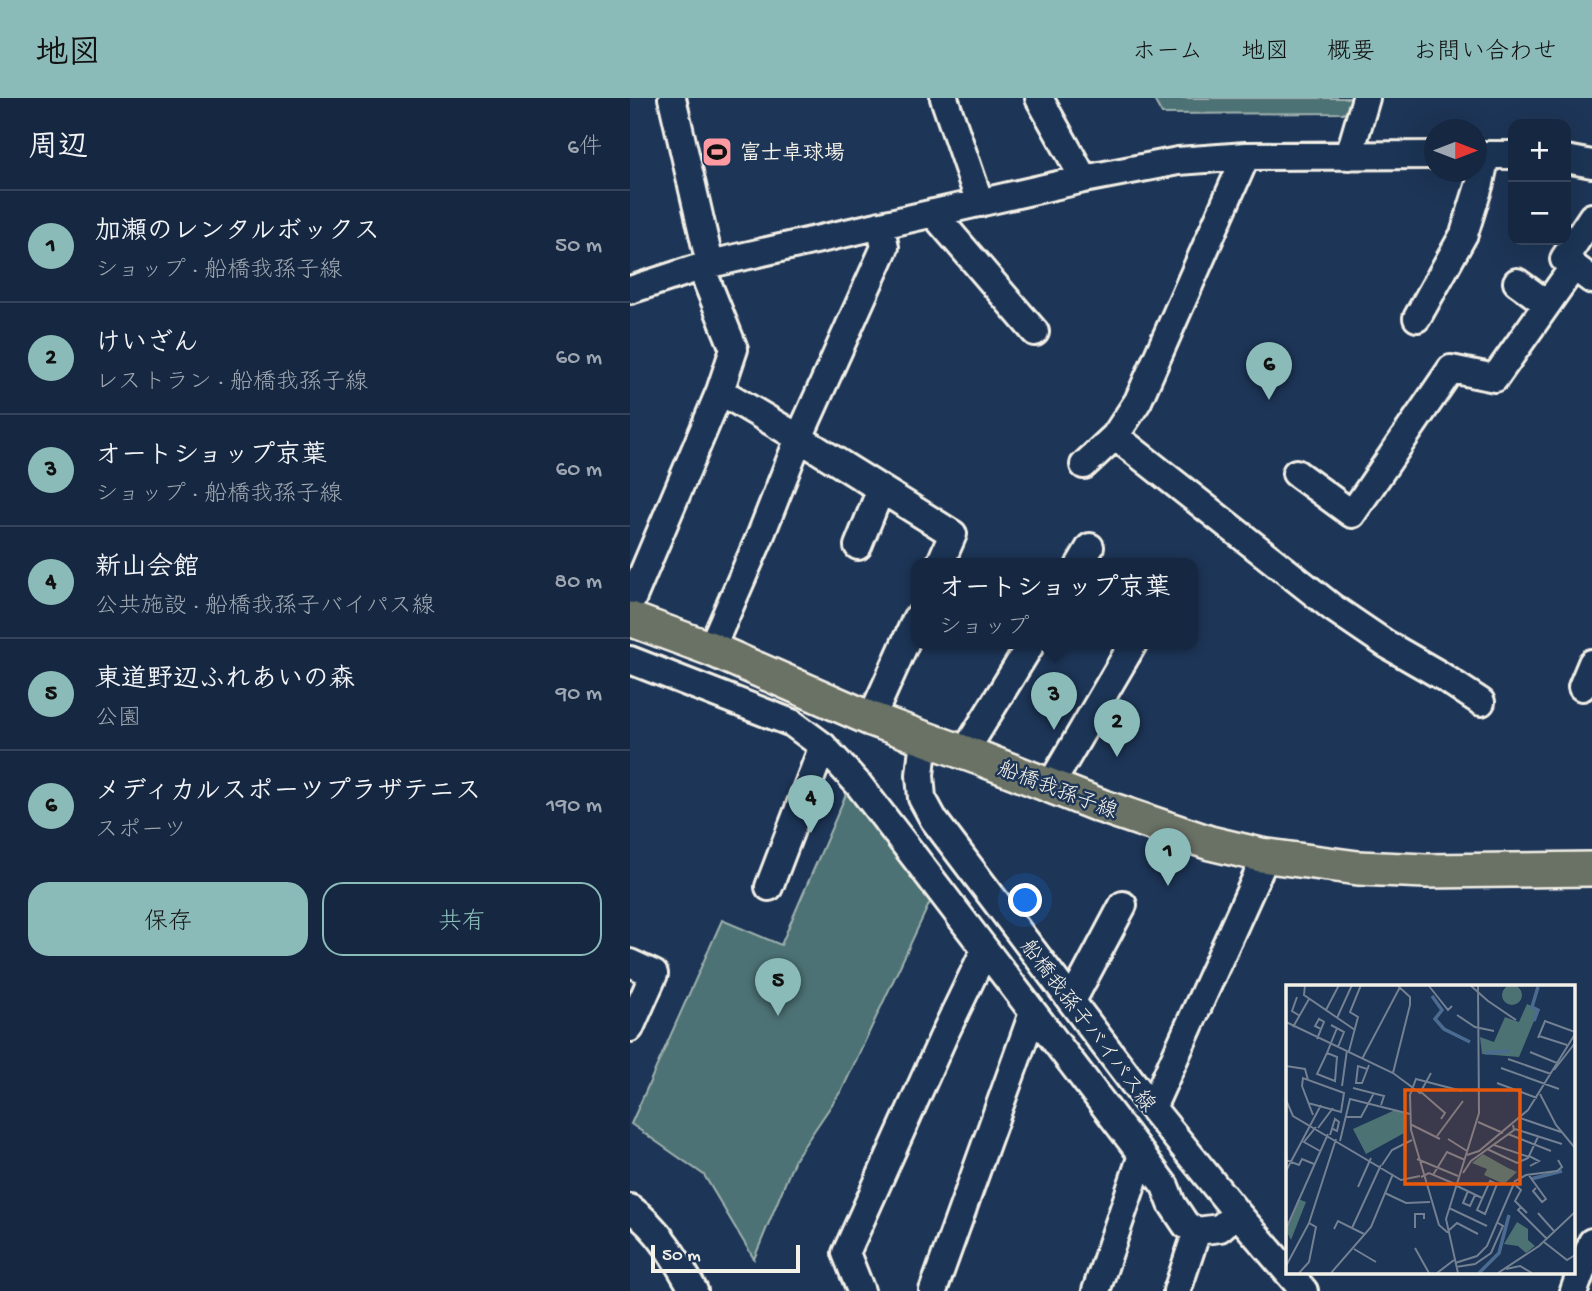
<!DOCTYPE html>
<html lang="ja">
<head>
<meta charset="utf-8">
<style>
	body { margin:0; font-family:"Gochi Hand","Klee One",sans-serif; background:#1f3048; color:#f1f3f6 }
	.controls { position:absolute; right:21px; top:21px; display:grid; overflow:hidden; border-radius:14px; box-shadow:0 7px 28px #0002 }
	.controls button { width:63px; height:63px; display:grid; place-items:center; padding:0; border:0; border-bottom:2px solid #35445a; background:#162841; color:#f1f3f6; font:35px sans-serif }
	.compass { position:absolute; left:794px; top:21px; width:63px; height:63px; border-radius:50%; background:#162841; box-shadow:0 7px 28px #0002; rotate:90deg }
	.scale { position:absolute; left:21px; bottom:18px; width:149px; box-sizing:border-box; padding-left:7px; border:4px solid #f4f1e8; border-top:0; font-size:19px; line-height:24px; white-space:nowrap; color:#f4f1e8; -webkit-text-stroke:5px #1d3557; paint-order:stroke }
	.you { position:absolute; left:396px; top:803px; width:24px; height:24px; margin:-18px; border:5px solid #fff; border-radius:50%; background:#1a73e8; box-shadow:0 0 0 10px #1a73e833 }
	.badge { display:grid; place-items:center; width:46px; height:46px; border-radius:50%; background:#8bbbb9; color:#111; font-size:23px; font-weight:700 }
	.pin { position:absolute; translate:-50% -58px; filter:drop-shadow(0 2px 4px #0008) }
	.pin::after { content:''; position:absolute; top:37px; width:24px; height:21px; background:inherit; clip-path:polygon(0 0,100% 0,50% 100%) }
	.popup { position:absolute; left:281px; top:460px; width:287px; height:91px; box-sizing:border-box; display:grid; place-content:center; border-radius:14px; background:#162841; filter:drop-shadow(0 2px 5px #0005); font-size:23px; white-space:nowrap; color:#9ea6b1 }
	.popup b { font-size:26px; color:#f1f3f6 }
	.popup::after { content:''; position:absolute; left:50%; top:100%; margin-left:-14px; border:14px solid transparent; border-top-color:#162841 }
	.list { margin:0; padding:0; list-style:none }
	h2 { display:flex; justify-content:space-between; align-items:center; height:91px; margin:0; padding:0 28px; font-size:30px }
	h2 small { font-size:23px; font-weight:400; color:#9ea6b1 }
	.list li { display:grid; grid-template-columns:46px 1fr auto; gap:21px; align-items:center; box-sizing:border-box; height:112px; padding:0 28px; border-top:2px solid #35445a }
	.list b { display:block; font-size:26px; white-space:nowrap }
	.list p { margin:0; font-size:23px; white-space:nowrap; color:#9ea6b1 }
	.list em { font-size:23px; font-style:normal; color:#9ea6b1 }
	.actions { display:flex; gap:14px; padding:21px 28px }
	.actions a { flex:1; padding:16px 0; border:2px solid #8bbbb9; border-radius:21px; text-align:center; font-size:24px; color:#8bbbb9 }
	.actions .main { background:#8bbbb9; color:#111 }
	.map { position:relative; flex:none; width:962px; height:1193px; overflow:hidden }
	header { display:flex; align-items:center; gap:42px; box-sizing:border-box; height:98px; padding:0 35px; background:#8bbbb9; color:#111 }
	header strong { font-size:33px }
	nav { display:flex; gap:38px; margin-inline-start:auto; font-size:24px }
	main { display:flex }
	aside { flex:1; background:#162841 }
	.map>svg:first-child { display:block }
	.green { fill:#4d7274; stroke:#a0b2ae; stroke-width:2 }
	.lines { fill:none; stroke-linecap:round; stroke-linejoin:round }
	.minor-casing { stroke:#f4f1e8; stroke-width:32 }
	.major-casing { stroke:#f4f1e8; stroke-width:38 }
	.minor { stroke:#1d3557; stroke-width:26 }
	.major { stroke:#6b7165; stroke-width:33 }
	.labels { text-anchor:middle; stroke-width:5; stroke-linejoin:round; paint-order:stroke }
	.poi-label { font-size:21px; font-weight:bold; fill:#f4f1e8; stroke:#1d3557; text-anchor:start }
	.street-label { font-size:21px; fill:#f4f1e8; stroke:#1d3557 }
	.inset-river { fill:none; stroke:#4c6b91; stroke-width:3.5 }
	.inset-road { fill:none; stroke:#738091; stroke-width:2 }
	.view { fill:#e8590c; fill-opacity:0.15; stroke:#e8590c; stroke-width:3.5 }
	.inset-edge { fill:none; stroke:#f4f1e8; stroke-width:3.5 }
</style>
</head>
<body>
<header>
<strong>地図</strong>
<nav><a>ホーム</a><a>地図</a><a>概要</a><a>お問い合わせ</a></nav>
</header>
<main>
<aside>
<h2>周辺<small>6件</small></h2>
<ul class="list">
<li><span class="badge">1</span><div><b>加瀬のレンタルボックス</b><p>ショップ · 船橋我孫子線</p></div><em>50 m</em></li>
<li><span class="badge">2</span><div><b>けいざん</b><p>レストラン · 船橋我孫子線</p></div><em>60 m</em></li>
<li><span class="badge">3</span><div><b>オートショップ京葉</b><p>ショップ · 船橋我孫子線</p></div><em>60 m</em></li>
<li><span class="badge">4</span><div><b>新山会館</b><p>公共施設 · 船橋我孫子バイパス線</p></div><em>80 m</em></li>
<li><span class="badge">5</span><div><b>東道野辺ふれあいの森</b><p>公園</p></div><em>90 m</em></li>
<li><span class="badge">6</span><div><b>メディカルスポーツプラザテニス</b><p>スポーツ</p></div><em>190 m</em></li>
</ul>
<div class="actions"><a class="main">保存</a><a>共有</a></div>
</aside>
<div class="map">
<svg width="962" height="1193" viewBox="0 0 962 1193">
	<rect width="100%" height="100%" fill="#1d3557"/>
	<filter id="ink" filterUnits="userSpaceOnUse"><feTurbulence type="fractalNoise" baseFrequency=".0143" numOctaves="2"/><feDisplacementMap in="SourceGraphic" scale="14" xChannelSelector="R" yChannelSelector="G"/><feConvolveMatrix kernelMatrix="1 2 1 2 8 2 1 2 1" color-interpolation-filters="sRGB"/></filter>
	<g filter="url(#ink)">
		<path class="green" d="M523 0H722L718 15 532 16Z
			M217 694 220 697 301 802 213 990 165 1061 124 1161 74 1077 1 1026 92 822 151 847Z"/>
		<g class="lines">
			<g class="minor-casing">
				<path id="minor" d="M42 0 80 166
					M314 0 350 105
					M409 0 454 81
					M846 57H883
					M719 58 736 0
					M936 61 962 66
					M303 115 405 234
					M962 119 934 161 962 182
					M887 184 917 206
					M0 192 80 166 454 81 548 63 616 58 804 57
					M787 220 834 136 850 85 856 57
					M90 293 169 340 323 436 310 466
					M485 338 703 510 756 546 810 577 851 604
					M454 367 485 338 508 303 616 58
					M666 375 722 416 821 271 865 280 944 168
					M228 448 251 391
					M450 466 460 449
					M0 506 90 293 104 251 71 169
					M81 551 130 439 169 340 255 149 250 127
					M0 562 162 625 193 648 229 687 283 757 512 1057 535 1088 542 1106 556 1127 567 1133 590 1130 607 1115
					M952 589 962 565
					M241 621 286 521
					M294 640 290 677 292 700 304 722 522 1010 607 1115 674 1193
					M334 655 401 546
					M420 688 503 546
					M139 789 193 648
					M0 865 24 876 0 930
					M442 903 493 807
					M522 1010 631 769V757
					M0 1110C30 1132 46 1161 64 1193
					M231 1193 216 1155 316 933 355 852
					M303 1193 403 915
					M466 1193 512 1057
					M547 1193 567 1133
					M944 1193 962 1144"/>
			</g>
			<g class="major-casing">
				<path id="major" d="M0 521 81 551 241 621 352 661 471 708 580 745 631 757 728 770 796 773 962 771"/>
			</g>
			<use href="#minor" class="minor"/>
			<use href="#major" class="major"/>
		</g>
	</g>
	<defs>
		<g id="stadium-square" transform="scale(1.575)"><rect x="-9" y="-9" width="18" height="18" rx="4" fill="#ff9aa2" stroke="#1d3557"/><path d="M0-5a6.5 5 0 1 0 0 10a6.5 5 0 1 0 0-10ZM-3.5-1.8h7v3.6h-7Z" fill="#111"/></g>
	</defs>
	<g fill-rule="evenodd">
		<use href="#stadium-square" x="87" y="54"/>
	</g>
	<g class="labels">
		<g class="poi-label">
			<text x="110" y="61">富士卓球場</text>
		</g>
		<g class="street-label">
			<text transform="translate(428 691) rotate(21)" y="7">船橋我孫子線</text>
			<text transform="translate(459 927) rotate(53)" y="7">船橋我孫子バイパス線</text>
		</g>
	</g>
	<g transform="translate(656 887)">
		<rect width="289" height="289" fill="#1d3557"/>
		<path d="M216 10a10 10 0 1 1 20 0a10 10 0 1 1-20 0ZM241 19 253 24 233 72 196 69 194 52 208 57 219 32 233 37ZM109 125 120 129V147L80 169 67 144ZM197 169 222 183 231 187 218 199 198 190 201 184 186 178ZM12 214 20 217 5 255 0 245ZM231 237 242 244V255L249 261 240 268 232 261 218 259Z" fill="#4d7274"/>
		<path class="inset-river" d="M146 11 156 25 149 34 158 44 184 57M248 36 252 25 246 22 252 2M199 68 223 66M245 194 276 186M193 288 213 268 223 230"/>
		<path class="inset-road" d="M19 0 18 10 69 45M184 0 202 16M143 1 162 25 166 21M11 12 6 26 14 31M202 16 230 35M40 25 53 0M171 30 189 42 208 46M51 33 66 0M0 37 107 88 134 108 145 88M45 40 58 47 52 62M7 42 23 14M253 51 281 60M252 53 259 36 289 47M31 54 38 37 33 34 29 41 35 44M63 66 72 32 64 27 75 0M244 67 271 78M41 68 31 89 49 96 51 72 41 68 51 43M76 74 114 2M222 74 265 89M0 81 19 84 22 95M215 83 273 104M81 84 72 81 70 98H76L83 80M268 85 289 58M107 88 124 20V12L111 0M211 98 251 113M56 101 61 65M67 103 98 111 95 120M176 106 130 94 124 110 125 145 153 240 161 247 171 238 192 249M135 107 159 128 155 134M254 109 270 140 289 163M0 115 7 131 115 195 134 191M22 118 55 127 58 108 17 93 16 101 27 130M59 132H75L88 108M234 133 275 147M192 137 217 148M124 139 154 154M30 142 18 157 34 166M32 143 47 123M229 144 276 159M222 149 265 166M44 150 49 134 53 137 51 146 47 144M151 151 177 116M162 154 181 166M54 156 64 114 124 129M208 160 243 172M201 164 231 178 242 173 252 152M181 170 193 166 242 125 289 49M243 171 253 176 244 181M131 174 172 191M0 175 13 180 16 174 28 179M96 180 106 165 126 155M0 186 35 120M177 188 185 176 228 145 227 140M242 189 260 214 256 217 247 206 250 203M147 190 161 167 179 175M135 192 143 188 169 199M204 196 211 199 199 229 191 225ZM227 198 235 205 229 216 241 228M169 200 196 213M72 202 85 173M182 206 177 218 184 221 189 210M99 208 120 218 144 217M235 222 232 225 261 254M163 223 201 241M252 228 268 246M66 243 95 180M129 243V229H138V234M0 244 42 149M48 244 52 236 78 249M258 257 281 275 289 270M129 263 143 288M68 264 90 277M169 278 191 271 201 261 229 196 240 190 271 186 276 182 272 175M0 281 23 238M170 282 189 279 205 268 217 241 212 238M220 284 234 281 246 288M13 288 23 277 30 242 23 238 50 154M45 288 85 242 107 189M151 288 168 275M172 288 160 234 193 128 192 0M212 288 253 261 289 227"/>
		<path class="view" d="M119 105H234V199H119Z"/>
		<rect width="289" height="289" class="inset-edge"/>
	</g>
</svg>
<div class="controls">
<button>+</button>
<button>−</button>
</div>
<svg class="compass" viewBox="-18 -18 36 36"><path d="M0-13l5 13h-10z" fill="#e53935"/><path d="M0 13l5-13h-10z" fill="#9ea6b1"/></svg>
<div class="scale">50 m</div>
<div class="you"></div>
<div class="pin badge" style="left:538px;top:788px">1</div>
<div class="pin badge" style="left:487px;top:659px">2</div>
<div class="pin badge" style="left:424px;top:632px">3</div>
<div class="popup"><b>オートショップ京葉</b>ショップ</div>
<div class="pin badge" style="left:181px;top:735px">4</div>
<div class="pin badge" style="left:148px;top:918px">5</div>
<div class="pin badge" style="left:639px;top:302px">6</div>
</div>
</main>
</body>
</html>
